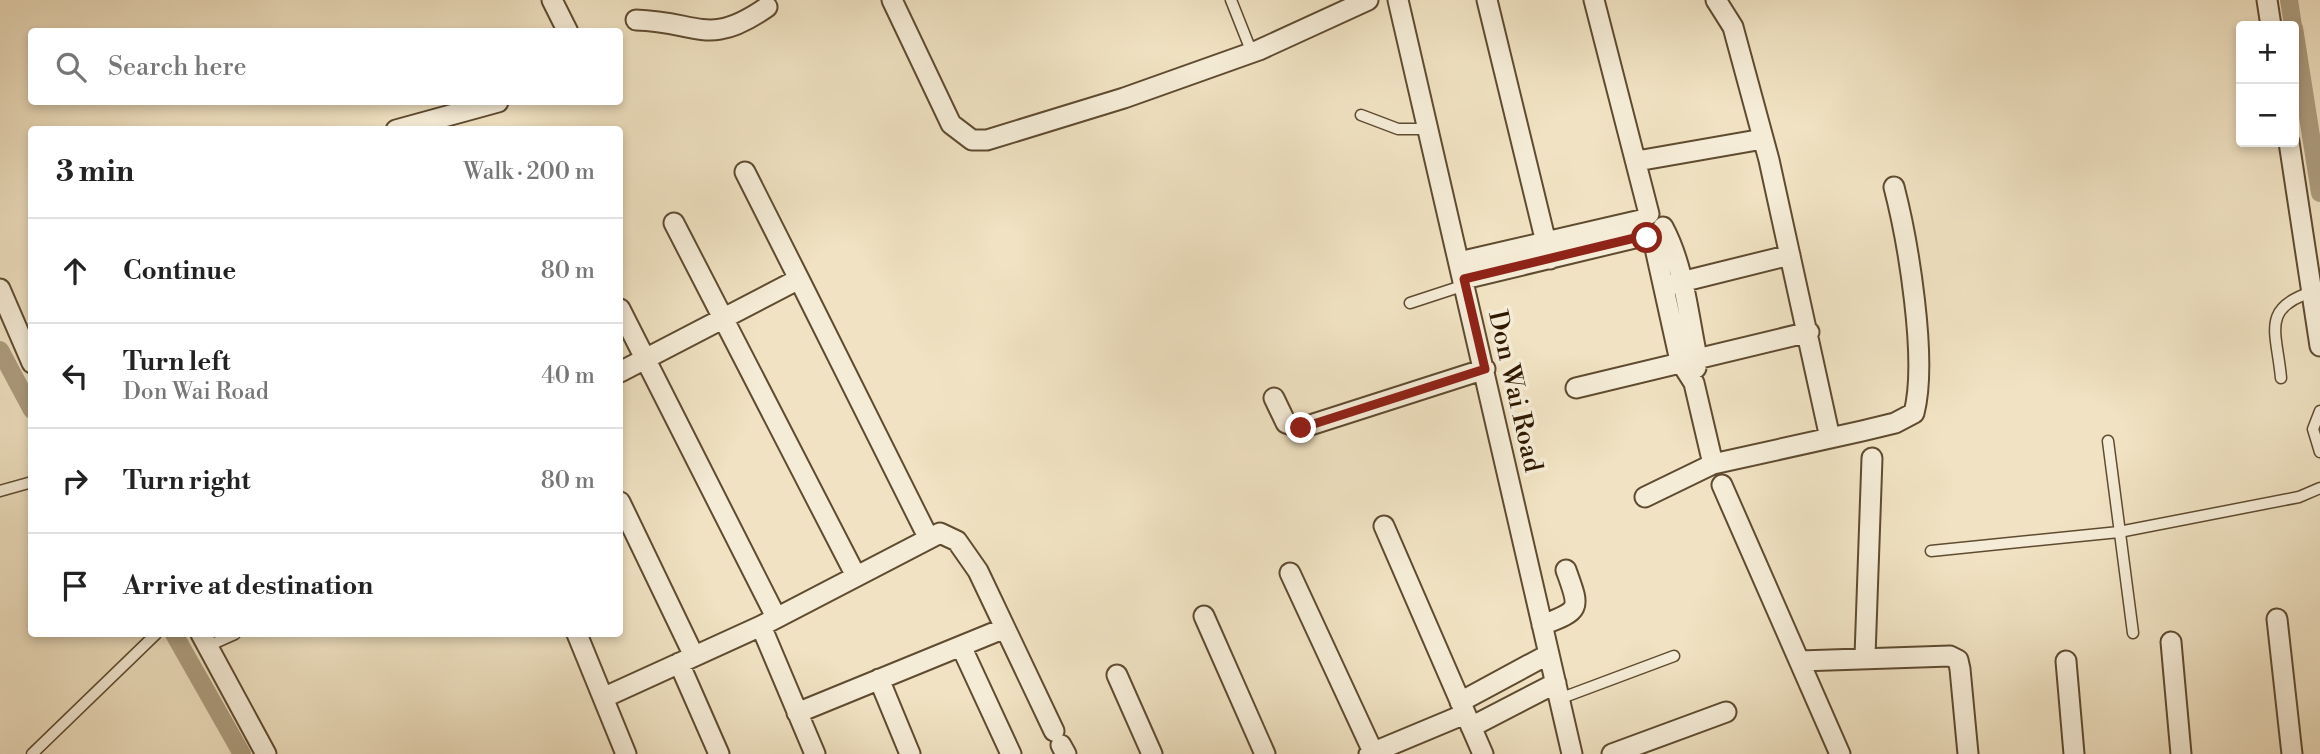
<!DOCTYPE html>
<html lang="en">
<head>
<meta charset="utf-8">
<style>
	body { margin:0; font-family:"Libre Bodoni",serif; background:#f6f6f6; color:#222 }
	.controls { position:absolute; right:21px; top:21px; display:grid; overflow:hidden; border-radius:7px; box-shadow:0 4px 10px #0003 }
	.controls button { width:63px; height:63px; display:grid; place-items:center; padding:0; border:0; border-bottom:2px solid #e0e0e0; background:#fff; color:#222; font:35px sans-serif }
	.stop { position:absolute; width:21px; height:21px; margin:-16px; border:5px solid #8f2418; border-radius:50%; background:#fff }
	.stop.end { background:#8f2418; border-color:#fff; box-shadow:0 2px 7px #0008 }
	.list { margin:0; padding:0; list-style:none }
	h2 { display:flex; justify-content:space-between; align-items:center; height:91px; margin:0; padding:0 28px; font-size:30px }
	h2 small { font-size:23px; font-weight:400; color:#767676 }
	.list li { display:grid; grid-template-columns:46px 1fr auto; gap:21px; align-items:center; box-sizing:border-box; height:105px; padding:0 28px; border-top:2px solid #e0e0e0 }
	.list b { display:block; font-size:26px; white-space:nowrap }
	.list p { margin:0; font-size:23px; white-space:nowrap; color:#767676 }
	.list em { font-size:23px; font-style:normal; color:#767676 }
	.icon { flex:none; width:38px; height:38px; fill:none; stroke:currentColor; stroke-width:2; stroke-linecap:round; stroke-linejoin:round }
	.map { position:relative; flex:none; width:2320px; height:754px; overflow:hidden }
	.search { position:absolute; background:#fff; box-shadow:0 4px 10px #0003; left:28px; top:28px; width:595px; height:77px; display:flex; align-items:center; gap:18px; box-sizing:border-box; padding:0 24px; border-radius:7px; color:#767676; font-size:26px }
	.panel { position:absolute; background:#fff; box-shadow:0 4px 10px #0003; left:28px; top:126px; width:595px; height:511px; border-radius:7px }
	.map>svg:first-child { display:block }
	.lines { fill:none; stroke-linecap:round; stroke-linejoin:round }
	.canal { stroke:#ae9e80; stroke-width:18 }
	.service-casing { stroke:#5f4b30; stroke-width:13 }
	.minor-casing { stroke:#5f4b30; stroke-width:23 }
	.service { stroke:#f5ecd7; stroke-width:10 }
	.minor { stroke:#f5ecd7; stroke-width:19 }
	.route { stroke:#8f2418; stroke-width:9 }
	.labels { text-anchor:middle; stroke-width:7; stroke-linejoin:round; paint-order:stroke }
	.street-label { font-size:26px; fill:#2f1900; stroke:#f5ecd7 }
</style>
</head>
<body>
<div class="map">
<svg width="2320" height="754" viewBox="0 0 2320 754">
	<rect width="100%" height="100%" fill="#f0e2c2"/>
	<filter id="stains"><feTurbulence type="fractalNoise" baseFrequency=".00286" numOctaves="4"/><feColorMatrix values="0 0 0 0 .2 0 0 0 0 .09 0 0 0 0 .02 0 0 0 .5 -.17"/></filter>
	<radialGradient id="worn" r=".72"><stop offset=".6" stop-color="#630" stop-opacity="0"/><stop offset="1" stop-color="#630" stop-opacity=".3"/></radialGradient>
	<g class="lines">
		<path class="canal" d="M2289 0 2293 26
			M2294 28 2320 193
			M0 350 32 410
			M174 634 242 754"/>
		<g class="service-casing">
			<path id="service" d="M1231 0 1252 53
				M1361 115 1398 129H1427
				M1410 303 1465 285
				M2281 378C2277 333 2260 308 2312 292
				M2320 411 2313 429 2320 452
				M2108 441 2133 633
				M0 491 32 482
				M1931 551 2119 532 2299 497 2320 488
				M208 646 235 634
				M1559 699 1674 656
				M32 754 156 634"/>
		</g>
		<g class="minor-casing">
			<path id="minor" d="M552 0 568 32
				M892 0 951 124 972 140H987L1124 98 1259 50 1368 0
				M1398 0 1572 754
				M1487 0 1550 259
				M1594 0 1649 214
				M1716 0 1733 27 1769 160 1830 438
				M2267 0 2271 26
				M636 20C700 22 708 48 767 7
				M396 130 498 102
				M2289 142 2320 346
				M1637 161 1763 139
				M674 223 856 576
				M1663 227C1684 266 1688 314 1697 357L1696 368
				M1653 239 1680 361 1694 383 1713 464
				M1459 262 1641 220
				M799 279 928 537
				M1464 279 1643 236
				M1669 285 1790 255
				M0 289 32 363
				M620 309 776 617
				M620 372 799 279 745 172
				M1576 388 1809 332
				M1274 398 1286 423 1301 428 1485 369
				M1722 485 1840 754
				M1645 497 1713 464 1862 431 1895 423 1914 413C1928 360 1908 241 1894 187
				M620 502 694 656
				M1384 526 1483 754
				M1290 573 1374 754
				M1204 616 1265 754
				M2277 619 2292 754
				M1542 625C1582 610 1580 609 1566 570
				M761 626 815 754
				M201 634 266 754
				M577 634 626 754
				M2171 642 2181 754
				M961 646 1011 754
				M1865 656 1872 458
				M1800 661 1950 656 1958 660 1960 669 1968 754
				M2066 661 2074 754
				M679 663 719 754
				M1117 675 1152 754
				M879 679 910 754
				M605 697 761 626 940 533 957 541 978 571 1054 731
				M1460 702 1549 654
				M797 713 1005 628
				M1471 727 1556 683
				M1061 745 1066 754
				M1369 754 1465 714
				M1612 754 1726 712"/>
		</g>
		<use href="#service" class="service"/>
		<use href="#minor" class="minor"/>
	</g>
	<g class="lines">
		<path class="route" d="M1301 428 1485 369 1464 279 1643 236 1647 238"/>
	</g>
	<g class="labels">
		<g class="street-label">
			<text transform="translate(1516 391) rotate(77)" y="9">Don Wai Road</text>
		</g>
	</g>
	<rect width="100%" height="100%" filter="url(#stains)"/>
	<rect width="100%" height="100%" fill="url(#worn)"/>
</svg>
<div class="controls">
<button>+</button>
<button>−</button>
</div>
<div class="stop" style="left:1647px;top:238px"></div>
<div class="stop end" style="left:1301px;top:428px"></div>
<div class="search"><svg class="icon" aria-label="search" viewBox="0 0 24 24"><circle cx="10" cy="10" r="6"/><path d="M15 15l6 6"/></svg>Search here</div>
<section class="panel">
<h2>3 min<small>Walk · 200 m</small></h2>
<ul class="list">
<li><svg class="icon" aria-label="ahead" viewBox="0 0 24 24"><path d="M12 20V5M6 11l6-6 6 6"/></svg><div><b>Continue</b></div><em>80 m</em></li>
<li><svg class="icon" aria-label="left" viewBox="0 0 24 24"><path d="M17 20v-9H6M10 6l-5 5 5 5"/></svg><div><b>Turn left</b><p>Don Wai Road</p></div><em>40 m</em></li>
<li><svg class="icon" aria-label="right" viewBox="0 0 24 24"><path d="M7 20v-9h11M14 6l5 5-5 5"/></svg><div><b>Turn right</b></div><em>80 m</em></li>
<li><svg class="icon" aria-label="arrive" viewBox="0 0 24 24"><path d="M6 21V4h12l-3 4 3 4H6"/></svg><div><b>Arrive at destination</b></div></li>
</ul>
</section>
</div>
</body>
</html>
